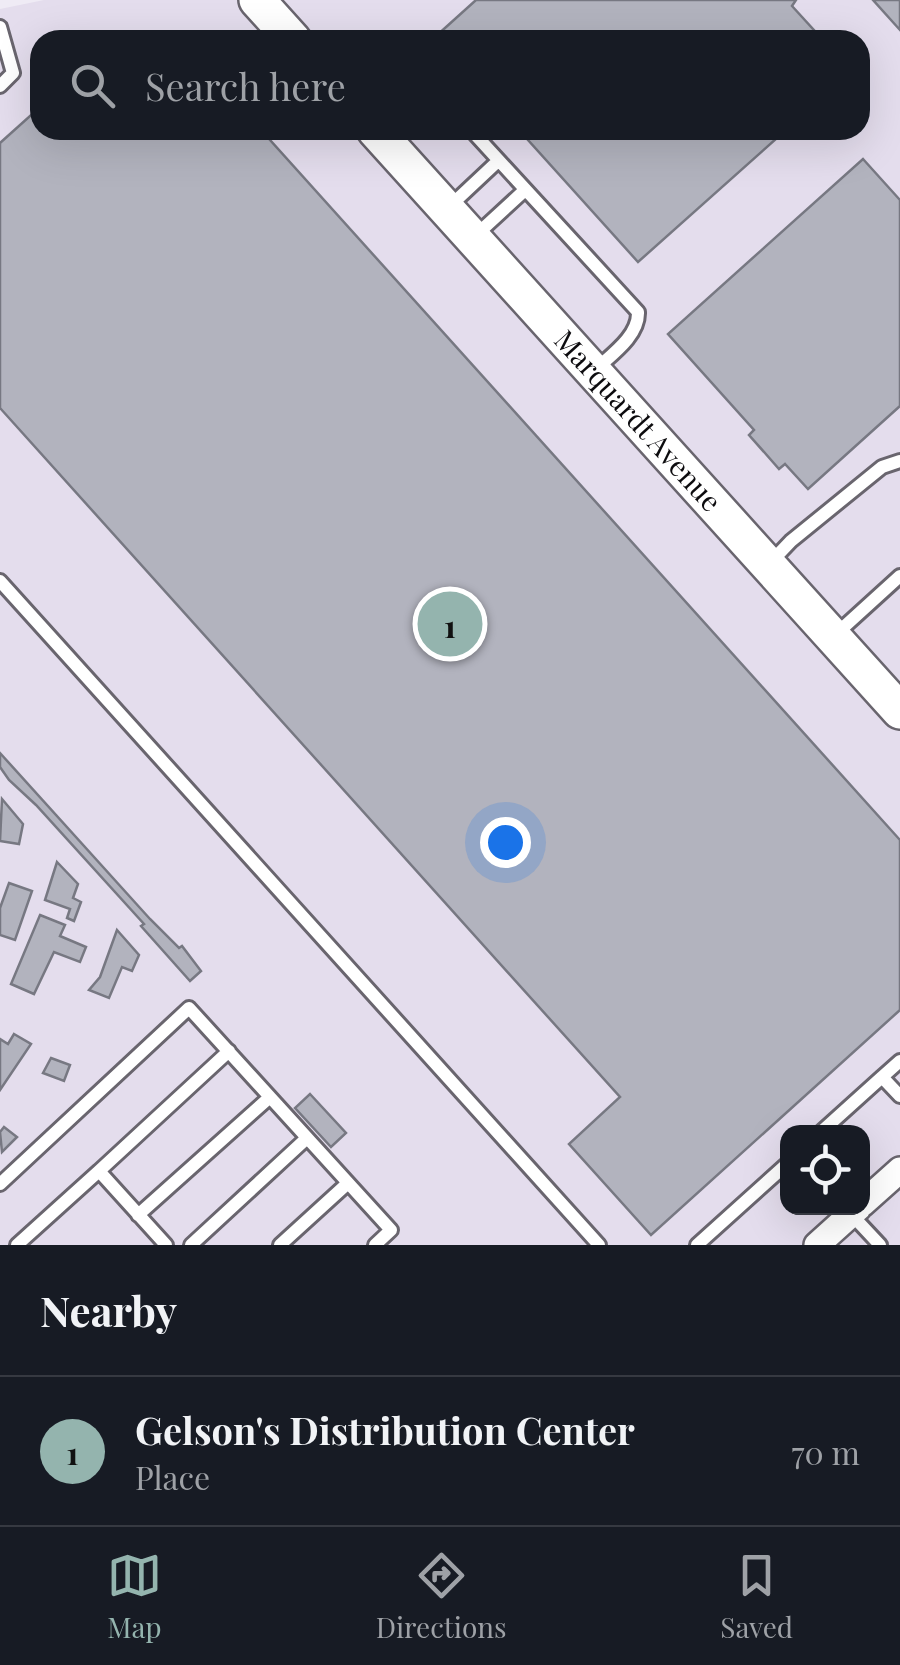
<!DOCTYPE html>
<html lang="en">
<head>
<meta charset="utf-8">
<style>
	body { margin:0; font-family:"Playfair Display",serif; background:#20242c; color:#f1f3f6 }
	.controls { position:absolute; right:30px; bottom:30px; display:grid; overflow:hidden; border-radius:20px; box-shadow:0 10px 40px #0002 }
	.controls button { width:90px; height:90px; display:grid; place-items:center; padding:0; border:0; border-bottom:2px solid #363941; background:#171b24; color:#f1f3f6; font:50px sans-serif }
	.you { position:absolute; left:505px; top:842px; width:35px; height:35px; margin:-25px; border:8px solid #fff; border-radius:50%; background:#1a73e8; box-shadow:0 0 0 15px #1a73e833 }
	.badge { display:grid; place-items:center; width:65px; height:65px; border-radius:50%; background:#94b4ae; color:#111; font-size:32px; font-weight:700 }
	.pin { position:absolute; translate:-50% -50%; border:5px solid #fff; box-shadow:0 2px 10px #0006 }
	.list { margin:0; padding:0; list-style:none }
	h2 { display:flex; justify-content:space-between; align-items:center; height:130px; margin:0; padding:0 40px; font-size:42px }
	h2 small { font-size:32px; font-weight:400; color:#9ea1a6 }
	.list li { display:grid; grid-template-columns:65px 1fr auto; gap:30px; align-items:center; box-sizing:border-box; height:150px; padding:0 40px; border-top:2px solid #363941 }
	.list b { display:block; font-size:38px; white-space:nowrap }
	.list p { margin:0; font-size:32px; white-space:nowrap; color:#9ea1a6 }
	.list em { font-size:32px; font-style:normal; color:#9ea1a6 }
	.icon { flex:none; width:55px; height:55px; fill:none; stroke:currentColor; stroke-width:2; stroke-linecap:round; stroke-linejoin:round }
	.map { position:relative; flex:none; width:900px; height:1245px; overflow:hidden }
	.search { position:absolute; background:#171b24; box-shadow:0 10px 40px #0002; left:30px; right:30px; top:30px; height:110px; display:flex; align-items:center; gap:25px; box-sizing:border-box; padding:0 35px; border-radius:30px; color:#9ea1a6; font-size:38px }
	.sheet { height:280px; background:#171b24 }
	nav { display:flex; justify-content:space-around; align-items:center; box-sizing:border-box; height:140px; border-top:2px solid #363941; background:#171b24; font-size:28px; color:#9ea1a6 }
	nav a { display:grid; justify-items:center; gap:5px }
	nav .on { color:#94b4ae }
	.map>svg:first-child { display:block }
	.built { fill:#e4dded; fill-rule:evenodd }
	.building { fill:#b2b3be; stroke:#777882; stroke-width:2.5 }
	.lines { fill:none; stroke-linecap:round; stroke-linejoin:round }
	.lane-casing { stroke:#69656e; stroke-width:18 }
	.street-casing { stroke:#69656e; stroke-width:30 }
	.secondary-casing { stroke:#69656e; stroke-width:40 }
	.lane { stroke:#fff; stroke-width:12 }
	.street { stroke:#fff; stroke-width:25 }
	.secondary { stroke:#fff; stroke-width:35 }
	.labels { text-anchor:middle; stroke-width:10; stroke-linejoin:round; paint-order:stroke }
	.street-label { font-size:28px; fill:#0c0b0e; stroke:#fbf9ff }
</style>
</head>
<body>
<div class="map">
<svg width="900" height="1245" viewBox="0 0 900 1245">
	<rect width="100%" height="100%" fill="#efebf5"/>
	<path class="built" d="M44 0H900V1245H0V9ZM40 40H860V130H40ZM788 1132H862V1208H788Z"/>
	<path class="building" d="M476 0H796L792 6 823 40H437L435 37Z
		M873 0H900V30Z
		M40 107V130H261L900 840V1010L651 1235 569 1144 620 1097 0 408V143Z
		M519 130H786L638 262Z
		M863 159 900 200V406L808 489 785 464 779 469 749 435 754 430 668 334Z
		M0 753 150 919 179 948 182 946 201 971 190 981 141 926 144 924 36 805 9 780 0 767Z
		M2 799 23 824 19 844 0 841Z
		M57 862 78 884 73 898 81 902 74 921 67 918 70 909 45 900Z
		M9 883 32 891 15 940 0 935V908Z
		M40 915 65 925 60 936 86 947 80 962 54 952 34 994 11 984Z
		M117 930 139 955 132 971 122 967 109 998 89 990 100 977Z
		M14 1034 31 1044 0 1090V1039L8 1044Z
		M51 1058 70 1065 64 1081 43 1073Z
		M310 1094 346 1133 331 1147 295 1108Z
		M4 1127 17 1137 2 1152 0 1132Z"/>
	<g class="lines">
		<g class="lane-casing">
			<path id="lane" d="M0 27 13 73 0 86
				M471 130 638 312C639 336 611 355 595 370
				M449 207 498 161
				M475 236 525 190
				M770 563 791 541 882 467 900 461
				M0 581 599 1245
				M835 635 900 576
				M900 1061 882 1077 900 1096
				M821 1132 882 1077
				M99 1171 229 1051
				M0 1184 189 1008 391 1230 375 1245
				M851 1214 880 1245
				M138 1215 270 1097
				M17 1245 99 1171 166 1245
				M191 1245 307 1138
				M280 1245 348 1183
				M697 1245 788 1163"/>
		</g>
		<g class="street-casing">
			<path id="street" d="M862 1204 900 1170
				M817 1245 858 1208"/>
		</g>
		<g class="secondary-casing">
			<g id="secondary">
				<path d="M257 0 293 40"/>
				<path id="s1" d="M375 130 900 711"/>
			</g>
		</g>
		<use href="#lane" class="lane"/>
		<use href="#street" class="street"/>
		<use href="#secondary" class="secondary"/>
	</g>
	<g class="labels">
		<g class="street-label">
			<text dy="10" stroke="none"><textPath href="#s1" startOffset="392">Marquardt Avenue</textPath></text>
		</g>
	</g>
</svg>
<div class="controls">
<button><svg class="icon" aria-label="locate" viewBox="0 0 24 24"><circle cx="12" cy="12" r="6"/><path d="M12 2v4M12 18v4M2 12h4M18 12h4"/></svg></button>
</div>
<div class="you"></div>
<div class="pin badge" style="left:450px;top:624px">1</div>
<div class="search"><svg class="icon" aria-label="search" viewBox="0 0 24 24"><circle cx="10" cy="10" r="6"/><path d="M15 15l6 6"/></svg>Search here</div>
</div>
<section class="sheet">
<h2>Nearby<small></small></h2>
<ul class="list">
<li><span class="badge">1</span><div><b>Gelson's Distribution Center</b><p>Place</p></div><em>70 m</em></li>
</ul>
</section>
<nav>
<a class="on"><svg class="icon" aria-label="map" viewBox="0 0 24 24"><path d="M3 6l6-2 6 2 6-2v14l-6 2-6-2-6 2zM9 4v14M15 6v14"/></svg>Map</a>
<a><svg class="icon" aria-label="directions" viewBox="0 0 24 24"><path d="M12 3l9 9-9 9-9-9zM9 14v-3h6M13 9l2 2-2 2"/></svg>Directions</a>
<a><svg class="icon" aria-label="saved" viewBox="0 0 24 24"><path d="M7 4h10v16l-5-4-5 4z"/></svg>Saved</a>
</nav>
</body>
</html>
